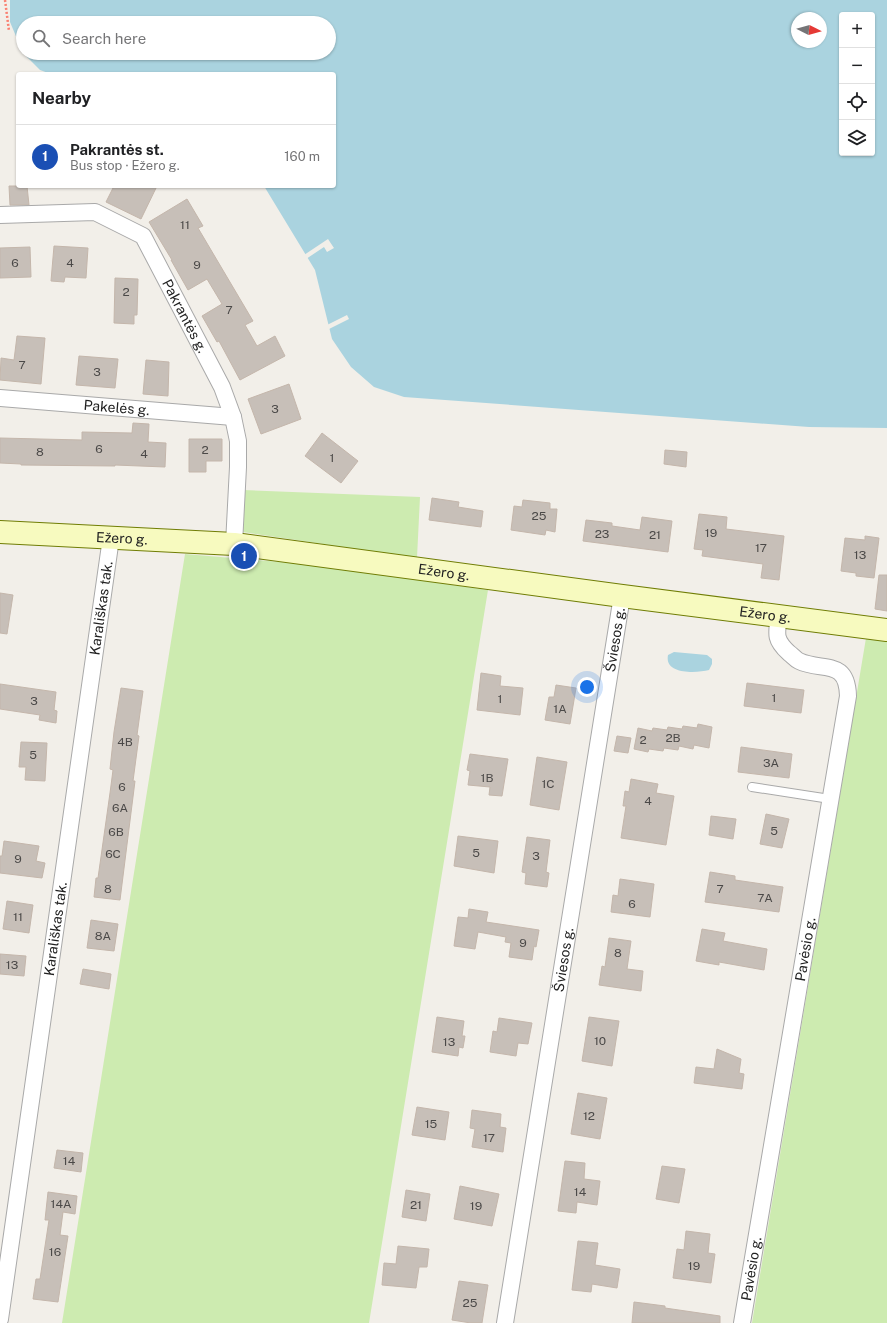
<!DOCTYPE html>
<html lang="en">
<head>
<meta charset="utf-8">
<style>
	body { margin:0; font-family:"Public Sans",sans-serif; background:#f2f2f2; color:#202124 }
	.controls { position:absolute; right:12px; top:12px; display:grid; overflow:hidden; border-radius:4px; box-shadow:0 1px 3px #0004 }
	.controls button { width:36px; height:36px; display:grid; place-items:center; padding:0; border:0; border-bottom:1px solid #e0e0e0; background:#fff; color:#202124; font:20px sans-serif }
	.compass { position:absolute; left:791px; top:12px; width:36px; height:36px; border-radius:50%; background:#fff; box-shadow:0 1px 3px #0004; rotate:96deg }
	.you { position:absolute; left:587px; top:687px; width:14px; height:14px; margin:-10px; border:3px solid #fff; border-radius:50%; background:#1a73e8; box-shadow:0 0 0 6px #1a73e833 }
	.badge { display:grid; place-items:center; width:26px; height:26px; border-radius:50%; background:#d40000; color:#fff; font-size:13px; font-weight:700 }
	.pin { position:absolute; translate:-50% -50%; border:2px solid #fff; box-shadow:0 1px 4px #0006 }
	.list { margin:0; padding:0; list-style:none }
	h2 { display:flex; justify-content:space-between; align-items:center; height:52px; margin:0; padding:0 16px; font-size:17px }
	h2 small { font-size:13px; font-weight:400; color:#757577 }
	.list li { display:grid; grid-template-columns:26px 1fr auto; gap:12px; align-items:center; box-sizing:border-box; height:64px; padding:0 16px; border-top:1px solid #e0e0e0 }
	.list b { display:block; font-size:15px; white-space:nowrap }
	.list p { margin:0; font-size:13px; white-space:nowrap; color:#757577 }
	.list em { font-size:13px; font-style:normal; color:#757577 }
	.icon { flex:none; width:22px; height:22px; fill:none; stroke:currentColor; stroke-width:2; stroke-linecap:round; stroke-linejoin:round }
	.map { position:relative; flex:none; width:887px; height:1323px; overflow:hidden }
	.search { position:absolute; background:#fff; box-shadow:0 1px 3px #0004; left:16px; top:16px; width:320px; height:44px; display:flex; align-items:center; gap:10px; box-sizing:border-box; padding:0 14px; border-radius:22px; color:#757577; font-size:15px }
	.panel { position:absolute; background:#fff; box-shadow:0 1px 3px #0004; left:16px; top:72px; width:320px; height:116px; border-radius:4px }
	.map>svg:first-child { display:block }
	.grass { fill:#cdebb0 }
	.water { fill:#aad3df; fill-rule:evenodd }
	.pier { fill:#f2efe9 }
	.building { fill:#c7bfb8; stroke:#c4b6ab }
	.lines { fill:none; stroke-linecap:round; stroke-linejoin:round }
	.lane-casing { stroke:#a9a9a9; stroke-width:10 }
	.street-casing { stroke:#a9a9a9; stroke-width:18 }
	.secondary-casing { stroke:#707d05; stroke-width:24 }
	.path { stroke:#fa8072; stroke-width:2.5; stroke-dasharray:2 2; stroke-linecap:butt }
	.lane { stroke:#fff; stroke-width:8 }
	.street { stroke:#fff; stroke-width:16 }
	.secondary { stroke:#f7fabf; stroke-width:22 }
	.labels { text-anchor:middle; stroke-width:3; stroke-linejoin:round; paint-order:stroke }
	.number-label { font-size:12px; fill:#4b4948 }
	.street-label { font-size:14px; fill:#222; stroke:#fff }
</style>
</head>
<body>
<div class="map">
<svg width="887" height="1323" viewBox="0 0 887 1323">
	<rect width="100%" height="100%" fill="#f2efe9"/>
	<path class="grass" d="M243 490 420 497 417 558 243 532Z
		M185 554 305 564 488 590 369 1323H62Z
		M866 638 887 641V1323H752Z"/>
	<path class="water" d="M10 0H887V428L809 427 404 397 374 387 351 367 332 339 315 270 264 186H334V74H51L40 70 23 53H329V23H23V53L10 22ZM842 15H872V153H842ZM797 18H821V42H797Z
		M674 652 707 655 712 659V664L709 670C697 673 664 675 668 655Z"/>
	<path class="pier" d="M328 239 334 248 327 252 324 247 306 259 304 255Z
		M347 315 349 319 329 329 327 325Z"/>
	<path class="building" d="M9 186H27L29 205H10Z
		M114 186H157L141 219 106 202Z
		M187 199 203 226 198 228 253 321 245 325 257 346 275 336 285 356 240 380 219 341 217 342 202 316 222 304 207 279 188 290 171 260H172L149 222Z
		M54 246 88 248 86 278 65 277 64 282 51 281Z
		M30 247 31 277 0 278V248Z
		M115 278 138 279 137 315H134V324L114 323Z
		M17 336 45 338 41 384 0 380 1 358 14 360Z
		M79 356 118 359 115 388 76 385Z
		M146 360 169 362 168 396 143 394Z
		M289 384 301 419 261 434 248 399Z
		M133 423 149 424 148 442 166 443 165 467 115 465V466L21 465V464L0 463V438L82 440V432L132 433Z
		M322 433 358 461 341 483 305 456Z
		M189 439H222V461H206V472H189Z
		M665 450 687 452 686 467 664 464Z
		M432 498 459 502 458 507 483 511 481 527 429 520Z
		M523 500 550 503V509H557L555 532 546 530 545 535 511 530 514 506 522 507Z
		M699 514 727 517 726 529 784 536 779 580 761 578 763 564 702 556 703 550 694 549Z
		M642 517 672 521 668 552 583 541 586 520 612 523V526L640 530Z
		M865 536 879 538 874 578 856 576V573L841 571 845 538 865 540Z
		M879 575H887V611L875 609Z
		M0 593 13 595 7 634 0 633Z
		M481 673 501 676 500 686 523 688 520 715 477 710Z
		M747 683 804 690 801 713 744 706Z
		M0 684 56 692 54 710 57 711 56 723 39 720 40 715 0 709Z
		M556 685 576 688 570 724 545 720 549 697H554Z
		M121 688 143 691 137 735 139 736 133 781H135L120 900 94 897 96 878H98L110 793 113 770 110 769 114 732Z
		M698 724 712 727 709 748 694 745 693 749 679 746 678 750 664 748 663 751 649 749 648 752 634 749 638 728 652 731 653 728 667 730 668 727 682 729 683 726 697 728Z
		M617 736 631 738 628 753 614 751Z
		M21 742 47 743 45 781 25 780 26 767H19Z
		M741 747 792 754 789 778 738 772Z
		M470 754 508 759 502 796 489 795 490 787 468 785 470 771 467 770Z
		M537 757 567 762 559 810 530 805Z
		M631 779 658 784 656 793 674 796 666 845 621 838 626 806H623L625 791 629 792Z
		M766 814 789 819 782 848 760 844Z
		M711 816 736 819 733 839 709 835Z
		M458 836 498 841 494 873 454 866Z
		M527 837 550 840 546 872 549 873 547 887 525 884 526 873 522 872Z
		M4 841 39 846 36 861 45 863 42 878 0 873V856H2Z
		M710 872 735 876V880L783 887 779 912 705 902Z
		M620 879 654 884 650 917 611 912 613 895 618 896Z
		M7 901 33 905 29 933 3 929Z
		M469 909 488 912 486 922 539 930 536 947 534 946 532 960 509 957 511 943 505 942 506 937 478 932 475 949 454 946 458 917 468 918Z
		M91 920 118 924 114 951 87 948Z
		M702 929 725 933 723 941 767 949 764 970 719 962V965L696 961Z
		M609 938 631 941 627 969 643 971 641 991 599 985 602 966 605 967Z
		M0 954 26 956 24 976 0 974Z
		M83 969 111 974 109 989 80 984Z
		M437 1017 464 1021 462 1036H465L463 1048 459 1047 458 1056 432 1052Z
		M589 1017 619 1021 612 1066 582 1061Z
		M499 1018 532 1023 528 1044 518 1043 516 1056 490 1052 493 1031 497 1032Z
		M717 1049 741 1059 739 1073 744 1074 742 1089 694 1083 696 1067 714 1069Z
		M578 1093 607 1098 600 1139 571 1134Z
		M417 1107 449 1112 445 1140 412 1135Z
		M472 1110 501 1114 500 1127 506 1128 503 1152 472 1147 475 1129 470 1128Z
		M57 1150 83 1153 81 1172 54 1168Z
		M565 1161 585 1163 584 1179 600 1181 597 1205 577 1202 576 1213 558 1211Z
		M662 1166 685 1169 679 1203 656 1199Z
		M460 1186 499 1194 492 1226 454 1219Z
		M406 1190 430 1194 426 1221 402 1217Z
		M48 1192 77 1196 75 1214 63 1212 60 1235 68 1236 58 1302 33 1299 36 1279H40L49 1220H45Z
		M686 1231 710 1234 708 1253 715 1254 711 1283 673 1278 677 1249 684 1250Z
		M578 1241 598 1243 595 1265 620 1269 617 1288 592 1284 591 1292 572 1290Z
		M398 1246 429 1249 427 1267H419L416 1288 382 1285 384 1263 396 1264Z
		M459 1281 488 1285 482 1323H471L452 1320Z
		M634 1302 665 1306V1308L720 1316V1323H632Z"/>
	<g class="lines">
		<g class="lane-casing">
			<path id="lane" d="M752 787 830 799"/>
		</g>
		<g class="street-casing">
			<g id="street">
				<path id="s1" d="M0 215 95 212 143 236 222 387 233 417 238 441V467L234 544"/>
				<path id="s2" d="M0 398 233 417"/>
				<path id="s3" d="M0 1319 111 538"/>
				<path id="s4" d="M505 1323 622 596"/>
				<path id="s5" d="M742 1323 848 696C847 658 822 672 799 661 795 659 792 655 789 653 775 640 776 635 779 616"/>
			</g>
		</g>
		<g class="secondary-casing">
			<g id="secondary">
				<path id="s6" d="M0 532 234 544 622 596 887 630"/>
			</g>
		</g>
		<path class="path" d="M5 0 9 31"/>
		<use href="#lane" class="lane"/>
		<use href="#street" class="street"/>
		<use href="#secondary" class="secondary"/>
	</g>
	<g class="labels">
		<g class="number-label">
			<text x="185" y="229">11</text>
			<text x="15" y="267">6</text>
			<text x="70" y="267">4</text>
			<text x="197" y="269">9</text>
			<text x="126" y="296">2</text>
			<text x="229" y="314">7</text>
			<text x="22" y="369">7</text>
			<text x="97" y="376">3</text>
			<text x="275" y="413">3</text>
			<text x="99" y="453">6</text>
			<text x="205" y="454">2</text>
			<text x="40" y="456">8</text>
			<text x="144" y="458">4</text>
			<text x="332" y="462">1</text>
			<text x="539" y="520">25</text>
			<text x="711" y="537">19</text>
			<text x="602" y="538">23</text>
			<text x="655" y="539">21</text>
			<text x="761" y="552">17</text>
			<text x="860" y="559">13</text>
			<text x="774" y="702">1</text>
			<text x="500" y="703">1</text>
			<text x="34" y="705">3</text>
			<text x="560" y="713">1A</text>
			<text x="673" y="742">2B</text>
			<text x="643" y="744">2</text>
			<text x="125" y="746">4B</text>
			<text x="33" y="759">5</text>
			<text x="771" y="767">3A</text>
			<text x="487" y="782">1B</text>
			<text x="548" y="788">1C</text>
			<text x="122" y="791">6</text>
			<text x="648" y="805">4</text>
			<text x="120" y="812">6A</text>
			<text x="774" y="835">5</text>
			<text x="116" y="836">6B</text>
			<text x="476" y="857">5</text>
			<text x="113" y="858">6C</text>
			<text x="536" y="860">3</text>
			<text x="18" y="863">9</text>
			<text x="108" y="893">8</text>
			<text x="720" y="893">7</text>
			<text x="765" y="902">7A</text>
			<text x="632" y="908">6</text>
			<text x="18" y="921">11</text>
			<text x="103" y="940">8A</text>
			<text x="523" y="947">9</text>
			<text x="618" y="957">8</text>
			<text x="12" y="969">13</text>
			<text x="600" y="1045">10</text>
			<text x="449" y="1046">13</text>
			<text x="589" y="1120">12</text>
			<text x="431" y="1128">15</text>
			<text x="489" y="1142">17</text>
			<text x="69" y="1165">14</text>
			<text x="580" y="1196">14</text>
			<text x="61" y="1208">14A</text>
			<text x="416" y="1209">21</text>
			<text x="476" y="1210">19</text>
			<text x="55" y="1256">16</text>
			<text x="694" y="1270">19</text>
			<text x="470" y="1307">25</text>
		</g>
		<g class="street-label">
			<text dy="5" stroke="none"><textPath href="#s1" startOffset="239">Pakrantės g.</textPath></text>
			<text dy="5" stroke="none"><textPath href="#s2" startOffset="117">Pakelės g.</textPath></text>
			<text dy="5" stroke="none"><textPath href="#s6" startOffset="122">Ežero g.</textPath></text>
			<text dy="5" stroke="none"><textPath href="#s6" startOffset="446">Ežero g.</textPath></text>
			<text dy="5" stroke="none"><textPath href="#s3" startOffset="718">Karališkas tak.</textPath></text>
			<text dy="5" stroke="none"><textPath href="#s6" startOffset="770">Ežero g.</textPath></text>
			<text dy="5" stroke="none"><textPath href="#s4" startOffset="692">Šviesos g.</textPath></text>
			<text dy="5" stroke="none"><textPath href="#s3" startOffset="394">Karališkas tak.</textPath></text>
			<text dy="5" stroke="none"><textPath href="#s5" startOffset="379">Pavėsio g.</textPath></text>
			<text dy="5" stroke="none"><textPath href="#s4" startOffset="368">Šviesos g.</textPath></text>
			<text dy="5" stroke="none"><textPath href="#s5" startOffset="55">Pavėsio g.</textPath></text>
		</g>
	</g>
</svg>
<div class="controls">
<button>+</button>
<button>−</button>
<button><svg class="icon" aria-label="locate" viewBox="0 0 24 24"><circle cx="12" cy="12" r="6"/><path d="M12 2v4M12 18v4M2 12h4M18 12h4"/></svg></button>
<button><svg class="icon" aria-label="layers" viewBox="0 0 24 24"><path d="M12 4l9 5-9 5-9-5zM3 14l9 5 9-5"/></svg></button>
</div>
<svg class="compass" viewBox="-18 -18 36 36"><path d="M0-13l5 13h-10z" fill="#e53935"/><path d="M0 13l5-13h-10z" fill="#757577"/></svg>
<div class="you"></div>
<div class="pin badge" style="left:244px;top:556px;background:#1a4fb4">1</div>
<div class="search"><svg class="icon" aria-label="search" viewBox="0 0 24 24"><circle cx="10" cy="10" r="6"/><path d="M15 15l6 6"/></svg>Search here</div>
<section class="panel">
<h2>Nearby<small></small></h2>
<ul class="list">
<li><span class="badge" style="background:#1a4fb4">1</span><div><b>Pakrantės st.</b><p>Bus stop · Ežero g.</p></div><em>160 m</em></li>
</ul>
</section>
</div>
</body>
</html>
